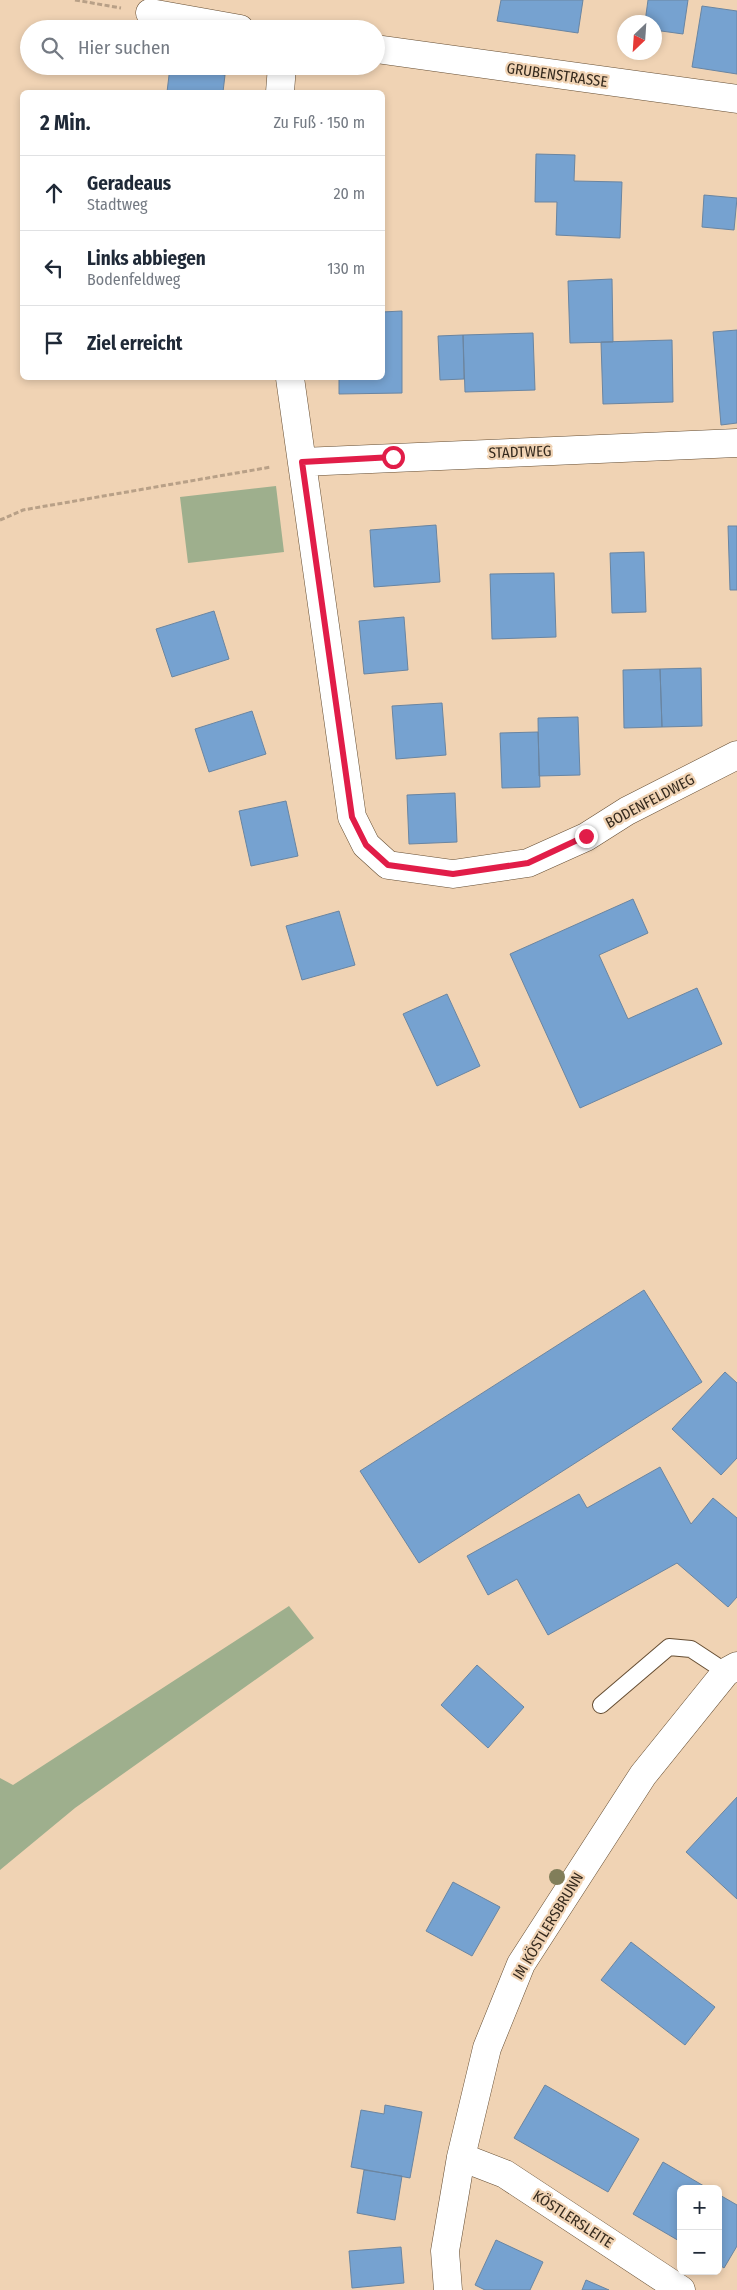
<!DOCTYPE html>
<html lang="de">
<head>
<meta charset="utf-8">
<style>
	body { margin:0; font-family:"Fira Sans Condensed",sans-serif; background:#f2f2f3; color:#1f2937 }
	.controls { position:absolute; right:15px; bottom:15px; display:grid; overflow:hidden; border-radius:8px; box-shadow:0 2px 8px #0003 }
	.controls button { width:45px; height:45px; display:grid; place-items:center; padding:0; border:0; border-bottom:1px solid #e0e1e3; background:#fff; color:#1f2937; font:25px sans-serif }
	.compass { position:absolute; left:617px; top:15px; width:45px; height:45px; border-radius:50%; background:#fff; box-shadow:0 2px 8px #0003; rotate:205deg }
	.stop { position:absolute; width:15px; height:15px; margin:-11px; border:4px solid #e11d48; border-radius:50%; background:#fff }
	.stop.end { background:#e11d48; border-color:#fff; box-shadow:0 1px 5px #0008 }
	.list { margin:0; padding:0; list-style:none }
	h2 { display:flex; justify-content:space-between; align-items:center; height:65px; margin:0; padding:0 20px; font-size:21px }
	h2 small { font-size:16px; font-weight:400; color:#747a83 }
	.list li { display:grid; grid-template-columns:32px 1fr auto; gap:15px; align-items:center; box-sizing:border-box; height:75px; padding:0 20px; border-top:1px solid #e0e1e3 }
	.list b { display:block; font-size:19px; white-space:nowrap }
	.list p { margin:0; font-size:16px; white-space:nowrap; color:#747a83 }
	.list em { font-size:16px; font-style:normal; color:#747a83 }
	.icon { flex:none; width:28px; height:28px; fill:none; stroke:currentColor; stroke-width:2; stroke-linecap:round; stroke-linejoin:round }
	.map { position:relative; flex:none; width:737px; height:2290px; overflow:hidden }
	.search { position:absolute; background:#fff; box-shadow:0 2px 8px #0003; left:20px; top:20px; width:365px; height:55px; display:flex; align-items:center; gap:12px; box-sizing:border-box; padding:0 18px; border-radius:28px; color:#747a83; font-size:19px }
	.panel { position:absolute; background:#fff; box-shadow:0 2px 8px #0003; left:20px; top:90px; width:365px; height:290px; border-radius:8px }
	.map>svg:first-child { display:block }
	.green { fill:#9eaf8d }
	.building { fill:#76a2d0; stroke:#6a85a1 }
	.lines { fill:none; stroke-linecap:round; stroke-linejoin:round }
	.service-casing { stroke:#654d32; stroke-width:18 }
	.minor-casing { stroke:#654d32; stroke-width:29 }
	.path { stroke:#b8a087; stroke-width:3; stroke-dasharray:5 2.5; stroke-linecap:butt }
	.service { stroke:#fff; stroke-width:16 }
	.minor { stroke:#fff; stroke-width:28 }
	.tree { fill:#817e5a }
	.route { stroke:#e11d48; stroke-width:6 }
	.labels { text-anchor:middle; stroke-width:4.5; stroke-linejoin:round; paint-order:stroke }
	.street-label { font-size:15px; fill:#352a1e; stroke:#f0d3b4 }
</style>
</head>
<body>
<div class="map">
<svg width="737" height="2290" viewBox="0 0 737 2290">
	<rect width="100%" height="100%" fill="#f0d3b4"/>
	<path class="green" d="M276 486 284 552 188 563 180 497Z
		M289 1606 314 1638 75 1808 0 1870V1778L13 1785Z"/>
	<path class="building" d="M501 0H583L578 33 497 21Z
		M648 0H688L683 34 654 30V22H645Z
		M702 6 737 11V74L692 67Z
		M170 67 225 75 223 92H167Z
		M536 154 575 155 574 181 622 182 620 238 556 235 557 202H535Z
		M704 195 737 198 734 230 702 227Z
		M612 279 613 342 570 343 568 281Z
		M402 311V393L339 394V378H382V312Z
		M737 330V423L721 425 713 332Z
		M533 333 535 390 465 392 463 335Z
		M463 335 464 379 440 380 438 336Z
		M672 340 673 402 603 404 601 342Z
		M436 525 440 582 374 587 370 530Z
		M728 526H737V590H730Z
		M644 552 646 612 612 613 610 553Z
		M554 573 556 637 492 639 490 574Z
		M214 611 229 659 172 677 156 629Z
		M404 617 408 670 364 674 359 621Z
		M701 668 702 726 662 727 660 669Z
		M660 669 662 727 624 728 623 670Z
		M442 703 446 755 396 759 392 706Z
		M252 711 266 754 209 772 195 729Z
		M578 717 580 775 539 776 538 718Z
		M538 732 540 787 502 788 500 733Z
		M455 793 457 842 409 844 407 795Z
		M286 801 298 856 251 866 239 811Z
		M633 899 648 933 599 955 628 1019 697 988 722 1044 580 1108 510 954Z
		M339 911 355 965 302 980 286 926Z
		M447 994 480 1066 437 1086 403 1014Z
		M644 1290 702 1382 419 1563 360 1471Z
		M725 1372 737 1383V1458L721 1475 672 1429Z
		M660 1467 691 1524 713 1498 737 1518V1597L728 1607 677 1563 548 1635 517 1579 488 1595 467 1556 579 1494 587 1508Z
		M477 1665 524 1707 488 1748 441 1705Z
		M737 1797V1899L686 1852Z
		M453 1882 500 1907 472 1956 426 1931Z
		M631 1942 715 2007 685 2045 601 1980Z
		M545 2085 639 2139 608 2192 514 2138Z
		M385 2105 422 2112 410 2178 351 2167 361 2110 384 2114Z
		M663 2162 709 2189H681V2242L633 2214Z
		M364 2170 402 2176 395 2220 357 2213Z
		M718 2194 737 2205V2246L724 2268 718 2264Z
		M496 2240 543 2262 530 2290H485L475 2285Z
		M401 2247 404 2283 352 2288 349 2251Z
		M586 2280 609 2290H582Z"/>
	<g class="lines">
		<g class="service-casing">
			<path id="service" d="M601 1705 669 1647 691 1649 726 1672"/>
		</g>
		<g class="minor-casing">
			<path id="minor" d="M150 13 240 29
				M376 49 737 99
				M280 92 282 66
				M290 378 352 817 366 845 388 865 453 874 528 863 586 837 627 811 737 755
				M302 462 737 443
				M461 2157 505 2174 681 2290
				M448 2290 445 2251 461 2157 487 2048 521 1964 643 1775 726 1672 737 1666"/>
		</g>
		<path class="path" d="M75 0 121 8
			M0 520 23 510 271 467"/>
		<use href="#service" class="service"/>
		<use href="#minor" class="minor"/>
	</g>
	<circle class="tree" cx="557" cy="1877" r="8"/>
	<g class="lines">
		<path class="route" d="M393 457 302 462 352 817 366 845 388 865 453 874 528 863 586 836"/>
	</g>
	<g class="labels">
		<g class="street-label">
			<text transform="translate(557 75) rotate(8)" y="5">GRUBENSTRASSE</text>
			<text transform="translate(520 452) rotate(-2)" y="5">STADTWEG</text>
			<text transform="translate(650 801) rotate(-28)" y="5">BODENFELDWEG</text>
			<text transform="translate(548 1926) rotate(-59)" y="5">IM KÖSTLERSBRUNN</text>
			<text transform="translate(573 2219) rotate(33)" y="5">KÖSTLERSLEITE</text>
		</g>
	</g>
</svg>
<div class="controls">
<button>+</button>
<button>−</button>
</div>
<svg class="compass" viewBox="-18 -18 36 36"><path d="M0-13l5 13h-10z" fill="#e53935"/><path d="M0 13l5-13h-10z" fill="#747a83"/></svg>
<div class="stop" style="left:393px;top:457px"></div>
<div class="stop end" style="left:586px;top:836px"></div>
<div class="search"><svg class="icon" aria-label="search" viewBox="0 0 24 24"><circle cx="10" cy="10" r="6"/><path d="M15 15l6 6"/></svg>Hier suchen</div>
<section class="panel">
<h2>2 Min.<small>Zu Fuß · 150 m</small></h2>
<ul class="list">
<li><svg class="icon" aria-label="ahead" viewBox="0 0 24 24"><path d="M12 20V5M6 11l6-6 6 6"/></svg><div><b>Geradeaus</b><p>Stadtweg</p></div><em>20 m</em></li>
<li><svg class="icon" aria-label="left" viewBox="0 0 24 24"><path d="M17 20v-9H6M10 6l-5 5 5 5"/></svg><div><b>Links abbiegen</b><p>Bodenfeldweg</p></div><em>130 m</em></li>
<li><svg class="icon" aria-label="arrive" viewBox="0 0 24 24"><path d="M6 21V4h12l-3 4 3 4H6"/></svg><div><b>Ziel erreicht</b></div></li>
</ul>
</section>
</div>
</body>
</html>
